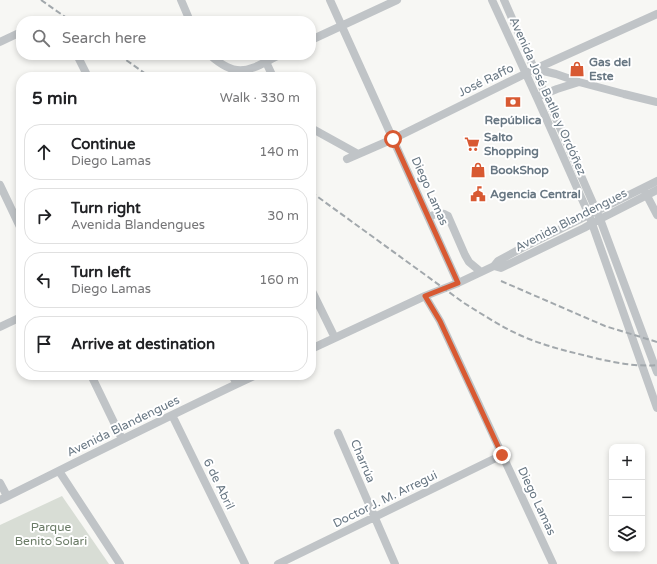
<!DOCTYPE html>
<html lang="en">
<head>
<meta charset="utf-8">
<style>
	body { margin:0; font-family:"Varela Round",sans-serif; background:#f2f2f2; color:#202124 }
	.controls { position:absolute; right:12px; bottom:12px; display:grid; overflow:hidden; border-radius:8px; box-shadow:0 2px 6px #0003 }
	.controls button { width:36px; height:36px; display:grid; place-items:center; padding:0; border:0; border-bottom:1px solid #e0e0e0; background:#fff; color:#202124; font:20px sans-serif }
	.stop { position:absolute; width:12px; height:12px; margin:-9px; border:3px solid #d85932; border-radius:50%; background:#fff }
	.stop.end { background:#d85932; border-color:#fff; box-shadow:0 1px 4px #0008 }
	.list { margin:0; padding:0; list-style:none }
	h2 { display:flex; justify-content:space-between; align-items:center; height:52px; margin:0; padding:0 16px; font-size:17px }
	h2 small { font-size:13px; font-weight:400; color:#757577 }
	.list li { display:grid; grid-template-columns:26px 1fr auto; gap:12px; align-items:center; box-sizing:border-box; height:56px; margin:0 8px 8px; padding:0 8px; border:1px solid #e0e0e0; border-radius:16px }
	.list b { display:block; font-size:15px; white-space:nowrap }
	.list p { margin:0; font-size:13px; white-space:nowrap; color:#757577 }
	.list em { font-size:13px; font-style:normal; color:#757577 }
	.icon { flex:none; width:22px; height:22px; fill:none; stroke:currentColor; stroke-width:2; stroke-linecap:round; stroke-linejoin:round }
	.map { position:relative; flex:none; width:657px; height:564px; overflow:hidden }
	.search { position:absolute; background:#fff; box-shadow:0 2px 6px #0003; left:16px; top:16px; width:300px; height:44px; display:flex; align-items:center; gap:10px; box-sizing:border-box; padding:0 14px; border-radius:16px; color:#757577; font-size:15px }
	.panel { position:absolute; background:#fff; box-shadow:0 2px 6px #0003; left:16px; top:72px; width:300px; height:308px; border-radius:16px }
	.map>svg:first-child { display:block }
	.green { fill:#d8ddd5 }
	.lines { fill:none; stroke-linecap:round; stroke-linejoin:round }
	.minor { stroke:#c0c4c7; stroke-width:8 }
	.rail { stroke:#a2a8ac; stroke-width:2; stroke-dasharray:6 3; stroke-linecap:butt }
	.route { stroke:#d85932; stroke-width:5 }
	.labels { text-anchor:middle; stroke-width:4; stroke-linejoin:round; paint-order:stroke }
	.poi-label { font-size:12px; font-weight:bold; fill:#687783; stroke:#fff; text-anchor:start }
	.street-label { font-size:12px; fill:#687783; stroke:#fff }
	.park-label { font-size:12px; fill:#6a7b66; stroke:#fff }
</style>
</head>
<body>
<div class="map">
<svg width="657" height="564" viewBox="0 0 657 564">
	<rect width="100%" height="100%" fill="#f7f7f4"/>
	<path class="green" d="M62 496 109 564H0V525Z"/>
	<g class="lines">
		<path class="minor" d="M181 0 190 21
			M330 0 458 283
			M492 0 538 100 589 215 657 408
			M504 0 600 219 657 372
			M311 40 397 0
			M0 42 21 32
			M77 55 88 77
			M210 55C239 81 250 69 280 55
			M266 62 273 77
			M535 69 556 74 579 82 624 94 657 102
			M542 95 557 89 579 82
			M311 128 358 154
			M347 159 393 139 535 69 657 14
			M0 185 21 229
			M644 190 657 215
			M428 217C437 214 440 211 448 216L465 255 469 262 481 272
			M494 266 501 268 584 228 600 219 657 190
			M311 289 335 338
			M425 296 440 321 553 564
			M0 327 21 317
			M311 349 425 296 458 283 494 266 498 261 520 249 657 181
			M91 375 122 439
			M232 375 237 384
			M172 415 245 564
			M338 433 395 564
			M59 471 120 564
			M0 483 7 496
			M0 500C85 458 170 415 256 375
			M278 564 502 455"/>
		<path class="rail" d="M41 0 71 21
			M119 55 150 77
			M311 192 464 303C485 316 506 330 529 339 552 348 575 353 599 359 618 363 638 367 657 365
			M501 281 605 326 657 342"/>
	</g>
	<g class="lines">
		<path class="route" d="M393 139 458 283 425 296 440 321 502 455"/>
	</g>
	<defs>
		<g id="shop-bare" transform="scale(1.2)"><path d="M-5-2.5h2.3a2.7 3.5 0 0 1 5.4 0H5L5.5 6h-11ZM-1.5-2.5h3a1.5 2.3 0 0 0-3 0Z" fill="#d85932" stroke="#fff" stroke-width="2.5" paint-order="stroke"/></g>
		<g id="bank-bare" transform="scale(1.2)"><path d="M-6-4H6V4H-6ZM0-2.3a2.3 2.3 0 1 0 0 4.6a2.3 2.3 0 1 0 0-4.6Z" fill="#d85932" stroke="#fff" stroke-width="2.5" paint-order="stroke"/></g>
		<g id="supermarket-bare" transform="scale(1.2)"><path d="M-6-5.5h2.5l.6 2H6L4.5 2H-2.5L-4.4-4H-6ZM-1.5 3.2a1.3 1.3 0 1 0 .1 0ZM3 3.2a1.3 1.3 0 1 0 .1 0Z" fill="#d85932" stroke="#fff" stroke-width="2.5" paint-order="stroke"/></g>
		<g id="civic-bare" transform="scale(1.2)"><path d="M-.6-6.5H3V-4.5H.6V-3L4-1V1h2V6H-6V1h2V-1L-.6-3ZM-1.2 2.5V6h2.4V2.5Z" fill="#d85932" stroke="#fff" stroke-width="2.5" paint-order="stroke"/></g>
	</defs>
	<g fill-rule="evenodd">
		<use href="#shop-bare" x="577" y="69"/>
		<use href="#bank-bare" x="513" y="102"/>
		<use href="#supermarket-bare" x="472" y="144"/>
		<use href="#shop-bare" x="478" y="170"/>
		<use href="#civic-bare" x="478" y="194"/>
	</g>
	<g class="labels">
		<g class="poi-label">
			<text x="589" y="66">Gas del<tspan x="589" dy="14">Este</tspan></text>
			<text x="513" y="124" text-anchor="middle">República</text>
			<text x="484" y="141">Salto<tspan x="484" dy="14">Shopping</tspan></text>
			<text x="490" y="174">BookShop</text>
			<text x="490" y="198">Agencia Central</text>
		</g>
		<g class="street-label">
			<text transform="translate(486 80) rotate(-26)" y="4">José Raffo</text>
			<text transform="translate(548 96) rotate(66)" y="4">Avenida José Batlle y Ordóñez</text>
			<text transform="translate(430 191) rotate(66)" y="4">Diego Lamas</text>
			<text transform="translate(571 220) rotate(-27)" y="4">Avenida Blandengues</text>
			<text transform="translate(123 426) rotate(-26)" y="4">Avenida Blandengues</text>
			<text transform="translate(363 461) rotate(67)" y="4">Charrúa</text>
			<text transform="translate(219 484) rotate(64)" y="4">6 de Abril</text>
			<text transform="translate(385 499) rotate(-26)" y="4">Doctor J. M. Arregui</text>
			<text transform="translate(537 501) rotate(65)" y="4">Diego Lamas</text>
		</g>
		<g class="park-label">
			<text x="51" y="531">Parque<tspan x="51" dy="14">Benito Solari</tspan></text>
		</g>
	</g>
</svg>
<div class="controls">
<button>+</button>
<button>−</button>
<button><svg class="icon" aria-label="layers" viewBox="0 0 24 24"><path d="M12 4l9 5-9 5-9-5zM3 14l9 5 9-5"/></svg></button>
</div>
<div class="stop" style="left:393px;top:139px"></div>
<div class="stop end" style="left:502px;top:455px"></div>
<div class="search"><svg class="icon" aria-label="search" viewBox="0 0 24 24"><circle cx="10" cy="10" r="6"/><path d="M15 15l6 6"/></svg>Search here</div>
<section class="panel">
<h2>5 min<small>Walk · 330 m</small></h2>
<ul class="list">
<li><svg class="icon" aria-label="ahead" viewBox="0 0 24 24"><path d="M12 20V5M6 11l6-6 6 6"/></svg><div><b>Continue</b><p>Diego Lamas</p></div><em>140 m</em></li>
<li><svg class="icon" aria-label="right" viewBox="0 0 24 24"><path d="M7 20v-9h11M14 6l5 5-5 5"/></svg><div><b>Turn right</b><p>Avenida Blandengues</p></div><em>30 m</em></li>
<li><svg class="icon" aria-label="left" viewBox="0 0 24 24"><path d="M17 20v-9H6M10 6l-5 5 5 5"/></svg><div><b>Turn left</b><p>Diego Lamas</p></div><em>160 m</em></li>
<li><svg class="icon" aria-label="arrive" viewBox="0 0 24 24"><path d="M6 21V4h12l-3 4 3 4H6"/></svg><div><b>Arrive at destination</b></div></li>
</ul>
</section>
</div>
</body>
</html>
